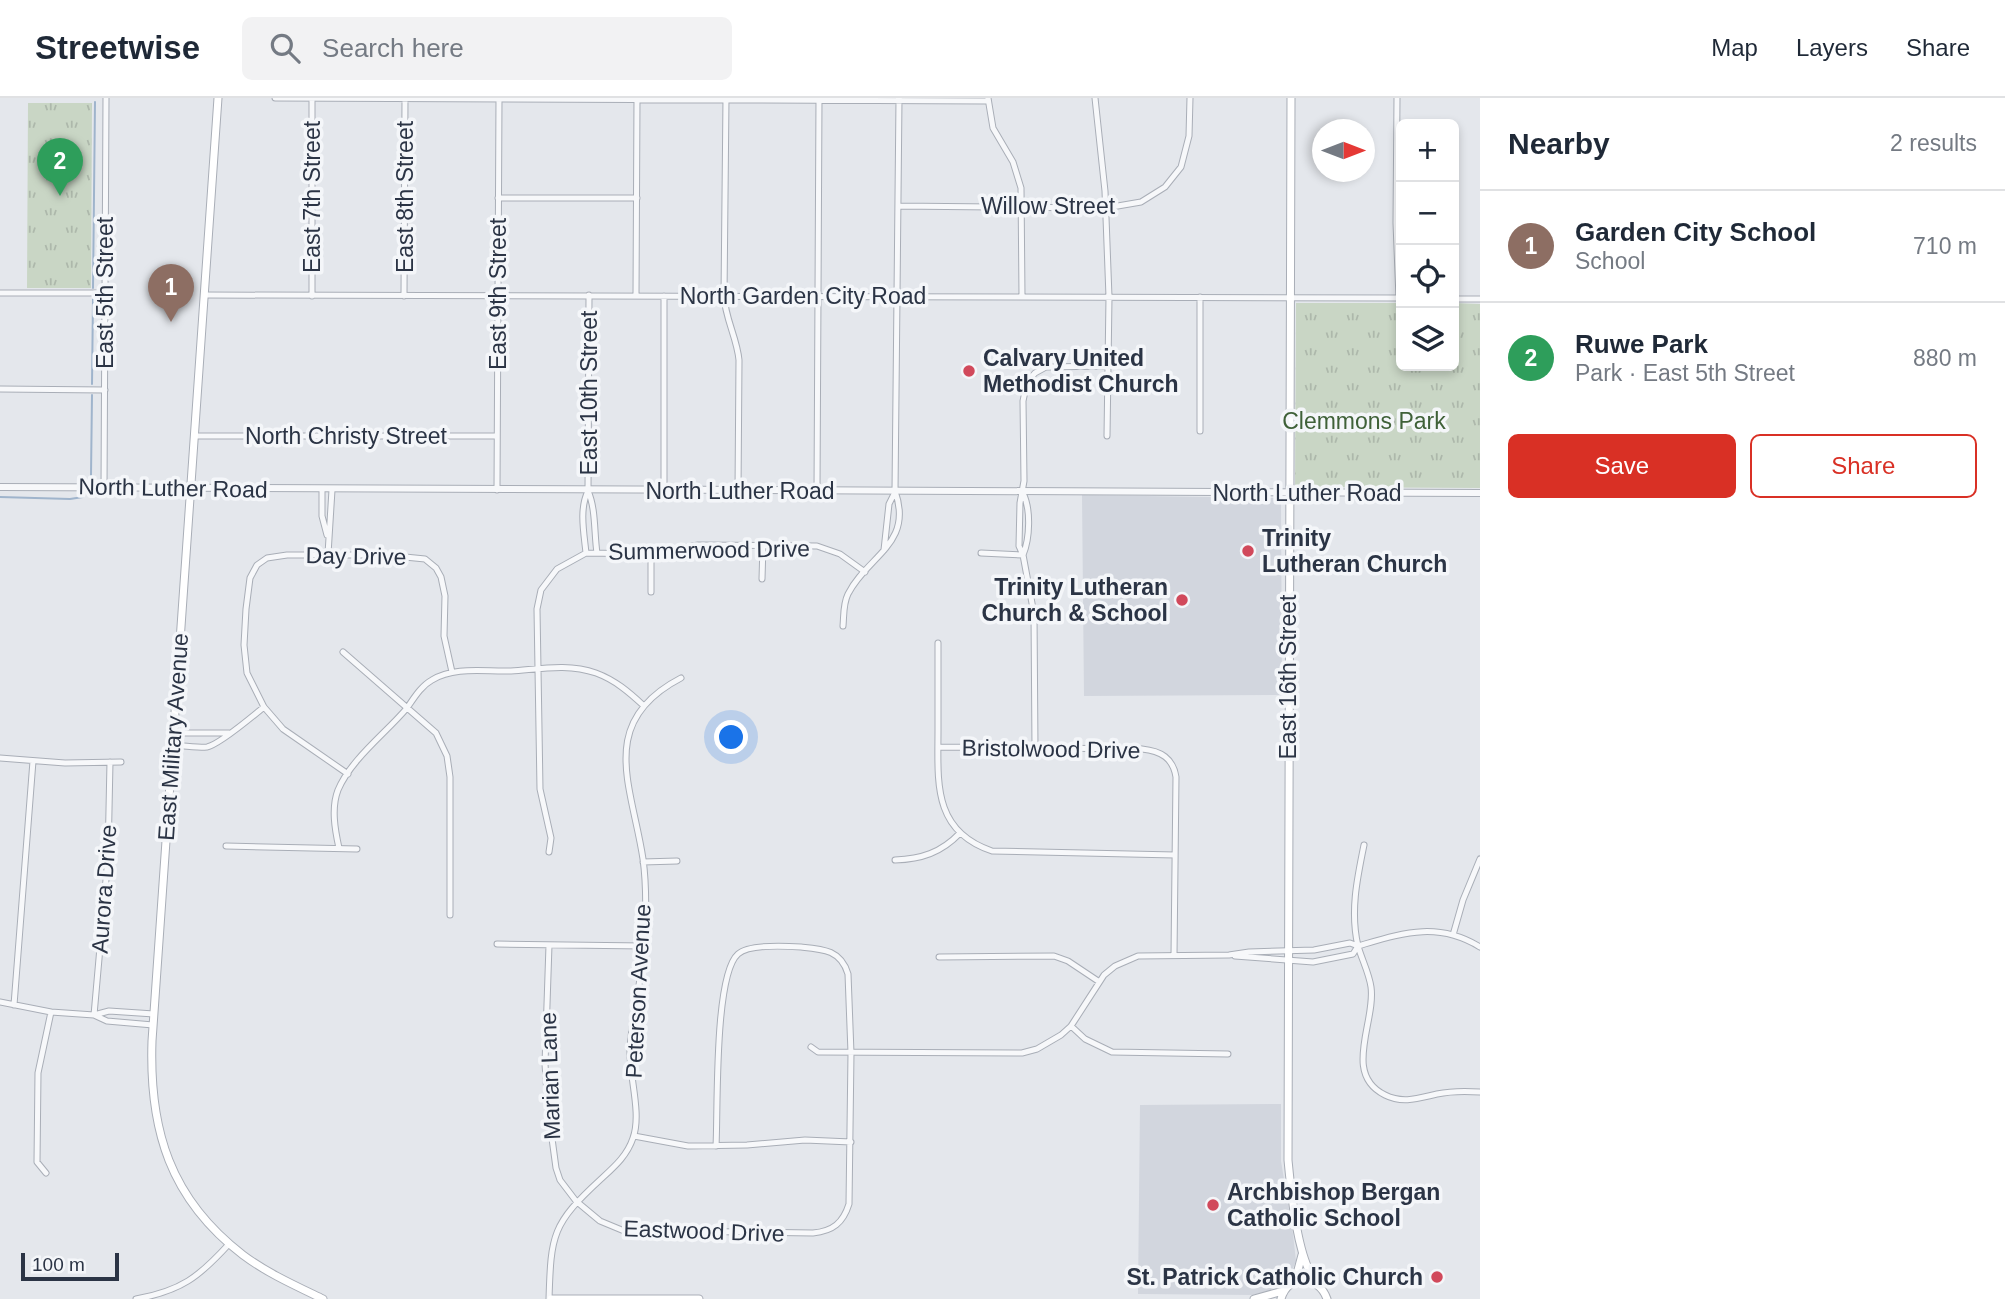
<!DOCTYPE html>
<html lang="en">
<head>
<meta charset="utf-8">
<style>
	body { margin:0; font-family:Helvetica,sans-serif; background:#f2f2f3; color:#1f2937 }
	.controls { position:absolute; right:21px; top:21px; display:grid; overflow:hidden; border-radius:10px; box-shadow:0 4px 10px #0003 }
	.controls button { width:63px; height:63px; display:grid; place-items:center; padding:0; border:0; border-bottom:2px solid #e0e1e3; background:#fff; color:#1f2937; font:35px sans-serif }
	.compass { position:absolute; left:1312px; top:21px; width:63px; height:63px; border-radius:50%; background:#fff; box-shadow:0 4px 10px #0003; rotate:90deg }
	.scale { position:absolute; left:21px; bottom:18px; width:98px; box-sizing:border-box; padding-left:7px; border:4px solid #2b3445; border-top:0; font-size:19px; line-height:24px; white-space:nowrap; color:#2b3445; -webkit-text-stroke:5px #f4f6f9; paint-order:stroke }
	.you { position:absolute; left:732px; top:640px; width:24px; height:24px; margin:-18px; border:5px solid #fff; border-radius:50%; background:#1a73e8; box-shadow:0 0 0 10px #1a73e833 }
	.badge { display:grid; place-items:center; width:46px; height:46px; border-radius:50%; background:#d93025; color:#fff; font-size:23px; font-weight:700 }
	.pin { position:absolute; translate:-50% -58px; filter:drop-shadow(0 2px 4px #0008) }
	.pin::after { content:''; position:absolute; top:37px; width:24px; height:21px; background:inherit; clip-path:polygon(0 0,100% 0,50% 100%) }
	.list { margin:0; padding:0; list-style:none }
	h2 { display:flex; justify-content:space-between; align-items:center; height:91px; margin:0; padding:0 28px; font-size:30px }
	h2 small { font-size:23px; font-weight:400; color:#747a83 }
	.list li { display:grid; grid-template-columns:46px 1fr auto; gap:21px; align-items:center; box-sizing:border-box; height:112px; padding:0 28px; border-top:2px solid #e0e1e3 }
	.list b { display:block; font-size:26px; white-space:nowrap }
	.list p { margin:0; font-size:23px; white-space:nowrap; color:#747a83 }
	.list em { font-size:23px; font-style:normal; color:#747a83 }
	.actions { display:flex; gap:14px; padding:21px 28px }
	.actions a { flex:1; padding:16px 0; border:2px solid #d93025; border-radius:10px; text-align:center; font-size:24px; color:#d93025 }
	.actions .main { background:#d93025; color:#fff }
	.icon { flex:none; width:38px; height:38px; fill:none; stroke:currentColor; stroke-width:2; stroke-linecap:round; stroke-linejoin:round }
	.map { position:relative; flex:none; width:1480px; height:1201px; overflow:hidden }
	header { display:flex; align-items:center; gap:42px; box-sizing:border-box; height:98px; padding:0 35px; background:#fff; border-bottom:2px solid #e0e1e3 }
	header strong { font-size:33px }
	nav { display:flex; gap:38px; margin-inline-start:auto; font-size:24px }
	.search { width:490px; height:63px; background:#f2f2f3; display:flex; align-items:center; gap:18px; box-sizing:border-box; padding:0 24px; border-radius:10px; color:#747a83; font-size:26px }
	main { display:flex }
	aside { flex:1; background:#fff }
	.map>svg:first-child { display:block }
	.built { fill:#d2d6de }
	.park { fill:url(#park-tufts) }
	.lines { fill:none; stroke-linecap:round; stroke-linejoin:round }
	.stream { stroke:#9fb4cc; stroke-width:2 }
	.minor-casing { stroke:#a9aeb7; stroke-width:7 }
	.tertiary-casing { stroke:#a9aeb7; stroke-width:8 }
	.secondary-casing { stroke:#a9aeb7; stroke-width:9 }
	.minor { stroke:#f7f8fa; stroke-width:5 }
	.tertiary { stroke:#f7f8fa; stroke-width:6 }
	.secondary { stroke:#fff; stroke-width:7 }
	.poi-dot { fill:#d1495b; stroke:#f4f6f9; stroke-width:2.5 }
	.labels { text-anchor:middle; stroke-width:7; stroke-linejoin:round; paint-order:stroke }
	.street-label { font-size:23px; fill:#2b3445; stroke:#f4f6f9 }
	.poi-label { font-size:23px; font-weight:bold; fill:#2b3445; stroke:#f4f6f9; text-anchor:start }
	.park-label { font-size:23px; fill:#3f6138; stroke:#f4f6f9 }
</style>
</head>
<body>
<header>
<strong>Streetwise</strong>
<div class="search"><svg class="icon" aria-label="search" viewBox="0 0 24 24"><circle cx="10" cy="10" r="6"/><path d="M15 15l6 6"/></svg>Search here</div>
<nav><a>Map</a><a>Layers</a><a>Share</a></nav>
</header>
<main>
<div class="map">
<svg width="1480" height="1201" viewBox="0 0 1480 1201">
	<defs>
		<pattern id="park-tufts" width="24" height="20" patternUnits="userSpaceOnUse" patternTransform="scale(1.75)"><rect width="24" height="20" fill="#c9d6c5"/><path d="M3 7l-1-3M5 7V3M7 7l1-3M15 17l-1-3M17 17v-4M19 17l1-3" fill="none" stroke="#adb8ab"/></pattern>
	</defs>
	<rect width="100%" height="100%" fill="#e4e7ec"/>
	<path class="built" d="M1082 397 1277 400 1281 402 1282 597 1084 598Z
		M1281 1006V1063L1293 1136 1296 1163 1290 1177 1275 1191 1253 1197 1138 1196 1140 1007Z"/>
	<path class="park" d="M28 5H92L91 190H27Z
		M1296 205H1401V268H1454V205L1480 206V390L1295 389Z"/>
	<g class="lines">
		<path class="stream" d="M93 190 95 4
			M92 286 93 200
			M91 377 92 297
			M0 399 70 401 83 399"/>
		<g class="minor-casing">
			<path id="minor" d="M275 0 988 3
				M726 0 724 198C725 220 737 240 739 262L738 393
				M988 0 993 30 1013 64 1021 90 1022 198
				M1095 0 1105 93 1109 199 1107 338
				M1397 0 1396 125 1399 200
				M498 100H637
				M898 108 1106 110 1141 104 1165 89 1181 69 1189 38 1190 0
				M0 195H105
				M205 197 1401 200
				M589 197 588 393C596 411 594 435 597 455
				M312 198V0
				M404 198 405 0
				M636 198 637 0
				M1200 199V333
				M1454 201H1480
				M0 291 105 292
				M194 338H497
				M104 390 106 0
				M322 392V418L327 437
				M497 392 499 0
				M664 393V198
				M817 393 819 0
				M884 452 889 406 895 394
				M586 455C584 435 579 411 588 393
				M981 455 1023 457
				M328 456 332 392
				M651 456V494
				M1023 457C1030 440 1031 411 1023 395
				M762 481 763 447
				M843 528C844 517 843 506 848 496 867 458 914 446 895 393L899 1
				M938 545C938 574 938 603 938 632 938 683 932 733 992 753L1175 757
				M343 554 436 635 447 658 450 679V817
				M173 635H229
				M173 647C184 648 196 650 207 649 219 647 253 618 264 609
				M938 649 1142 651C1161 653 1173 660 1176 679L1174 857
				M1035 651 1034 516 1023 457 1019 448 1020 405 1024 383 1023 303 1027 284 1035 275 1046 269 1107 268
				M0 660 65 665 121 664
				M348 676 283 631 264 609 247 575 244 547 246 511 250 480 257 467 267 460 287 457H385L425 461 436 470 441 479 445 498 444 538 452 574
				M1364 747C1357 781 1350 814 1358 848 1362 862 1369 875 1371 889 1376 924 1342 976 1385 997 1403 1006 1419 1000 1437 996 1451 993 1466 993 1480 994
				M226 748 357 751
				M339 750C335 732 331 710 338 692 351 661 386 635 407 610 414 600 421 588 432 582 455 568 485 574 511 573 540 571 568 565 596 575 615 582 629 594 644 608
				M549 754 551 740 540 691 537 511 541 492 557 471 586 455 651 456 698 447 817 448 840 456 865 474
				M895 762C921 761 941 755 960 735
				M643 764 677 763
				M1453 837 1463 802 1480 761
				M497 846 644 848
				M549 847 545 966 548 1011 556 1070 560 1082 576 1103 600 1123 629 1135 662 1133 813 1135C833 1133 843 1125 849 1106L851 955 848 876C841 852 823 851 801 849 786 848 749 846 738 856 714 877 718 1013 716 1048
				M1235 858 1313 864 1353 856 1358 848
				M939 859 1054 858 1068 863 1098 883
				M0 904 51 914 94 917 107 923 153 927
				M14 907 33 663
				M94 917 108 759 110 664
				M94 917 109 913 154 916
				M1071 928 1085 941 1112 954 1228 956
				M811 949 818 954 1022 955 1037 951 1061 937 1071 928 1104 877 1115 868 1138 858 1229 857 1249 854 1314 852 1350 845 1358 848C1403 835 1437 823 1480 849
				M634 1038 688 1048 747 1047 805 1042 851 1044
				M46 1075 37 1064 38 975 51 914
				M136 1201C181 1193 199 1179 229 1146
				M549 1201C551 1136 552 1126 601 1081 614 1069 627 1058 633 1040 642 1015 629 979 630 951 632 917 641 885 644 851 646 822 647 790 643 761 632 688 596 624 681 580"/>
		</g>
		<g class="tertiary-casing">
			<path id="tertiary" d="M0 389 1480 395"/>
		</g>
		<g class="secondary-casing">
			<path id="secondary" d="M218 0 152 943C149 1032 170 1101 243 1157 267 1175 296 1188 323 1201
				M1291 0 1288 1062C1291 1093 1297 1161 1316 1184
				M1295 1183 1302 1157
				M551 1201H699
				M1254 1201 1283 1193
				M1281 1201C1288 1175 1319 1177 1327 1201"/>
		</g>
		<use href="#minor" class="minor"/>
		<use href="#tertiary" class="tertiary"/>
		<use href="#secondary" class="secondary"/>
	</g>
	<g class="poi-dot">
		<circle cx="969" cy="273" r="7"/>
		<circle cx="1248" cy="453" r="7"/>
		<circle cx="1182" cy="502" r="7"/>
		<circle cx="1213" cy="1107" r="7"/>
		<circle cx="1437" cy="1179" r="7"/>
	</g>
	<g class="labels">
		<g class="street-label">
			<text transform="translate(312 99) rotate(-90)" y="8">East 7th Street</text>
			<text transform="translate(405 99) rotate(-90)" y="8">East 8th Street</text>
			<text x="1048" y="116">Willow Street</text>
			<text transform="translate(105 195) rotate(-90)" y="8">East 5th Street</text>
			<text transform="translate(498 196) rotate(-90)" y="8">East 9th Street</text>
			<text x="803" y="206">North Garden City Road</text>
			<text transform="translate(589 295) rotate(-90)" y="8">East 10th Street</text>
			<text x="346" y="346">North Christy Street</text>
			<text transform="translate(173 390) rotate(1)" y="8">North Luther Road</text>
			<text x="740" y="401">North Luther Road</text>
			<text x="1307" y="403">North Luther Road</text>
			<text transform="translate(709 452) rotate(-1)" y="8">Summerwood Drive</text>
			<text transform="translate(356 458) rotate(1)" y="8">Day Drive</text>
			<text transform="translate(1288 579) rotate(-90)" y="8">East 16th Street</text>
			<text transform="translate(173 639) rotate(-86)" y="8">East Military Avenue</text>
			<text transform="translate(1051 651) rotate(1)" y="8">Bristolwood Drive</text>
			<text transform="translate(104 791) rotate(-86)" y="8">Aurora Drive</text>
			<text transform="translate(638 893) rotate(-87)" y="8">Peterson Avenue</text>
			<text transform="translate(550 978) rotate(-92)" y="8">Marian Lane</text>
			<text transform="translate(704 1133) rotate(2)" y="8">Eastwood Drive</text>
		</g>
		<g class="poi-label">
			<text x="983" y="268">Calvary United<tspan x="983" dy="26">Methodist Church</tspan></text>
			<text x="1262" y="448">Trinity<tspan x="1262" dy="26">Lutheran Church</tspan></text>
			<text x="1168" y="497" text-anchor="end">Trinity Lutheran<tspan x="1168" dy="26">Church &amp; School</tspan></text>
			<text x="1227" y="1102">Archbishop Bergan<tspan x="1227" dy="26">Catholic School</tspan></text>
			<text x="1423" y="1187" text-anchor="end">St. Patrick Catholic Church</text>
		</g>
		<g class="park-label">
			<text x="1364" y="331">Clemmons Park</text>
		</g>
	</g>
</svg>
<div class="controls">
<button>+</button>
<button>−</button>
<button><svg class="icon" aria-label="locate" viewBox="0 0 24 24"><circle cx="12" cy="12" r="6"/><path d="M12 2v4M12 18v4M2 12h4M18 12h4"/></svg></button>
<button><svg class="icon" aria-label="layers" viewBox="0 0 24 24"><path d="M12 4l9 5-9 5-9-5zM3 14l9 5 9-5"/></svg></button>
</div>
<svg class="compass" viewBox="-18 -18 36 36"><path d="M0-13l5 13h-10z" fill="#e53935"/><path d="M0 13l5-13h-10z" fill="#747a83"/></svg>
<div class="scale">100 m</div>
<div class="you"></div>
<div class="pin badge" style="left:171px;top:224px;background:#8d6e63">1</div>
<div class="pin badge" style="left:60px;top:98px;background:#2e9e5b">2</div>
</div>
<aside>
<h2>Nearby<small>2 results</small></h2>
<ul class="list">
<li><span class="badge" style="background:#8d6e63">1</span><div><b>Garden City School</b><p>School</p></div><em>710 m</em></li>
<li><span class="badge" style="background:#2e9e5b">2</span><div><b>Ruwe Park</b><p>Park · East 5th Street</p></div><em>880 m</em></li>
</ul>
<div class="actions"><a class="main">Save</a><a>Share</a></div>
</aside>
</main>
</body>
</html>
